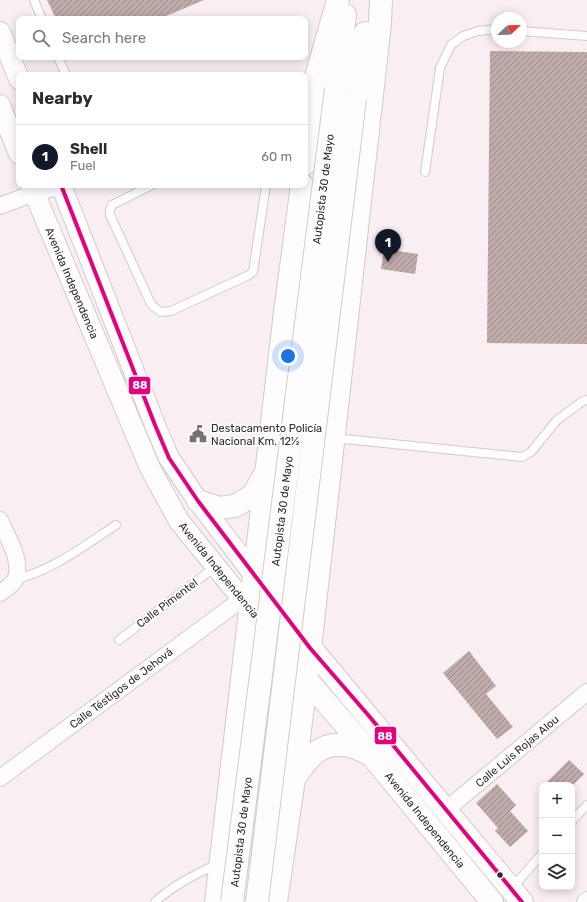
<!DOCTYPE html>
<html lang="en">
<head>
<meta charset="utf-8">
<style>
	body { margin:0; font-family:Rubik,sans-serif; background:#f2f2f3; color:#2b2b33 }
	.controls { position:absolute; right:12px; bottom:12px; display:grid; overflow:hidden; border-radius:8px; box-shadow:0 2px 10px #0003 }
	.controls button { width:36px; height:36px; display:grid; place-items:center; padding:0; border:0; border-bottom:1px solid #e1e1e2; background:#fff; color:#2b2b33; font:20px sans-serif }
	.compass { position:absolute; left:491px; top:12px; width:36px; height:36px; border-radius:50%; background:#fff; box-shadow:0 2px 10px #0003; rotate:67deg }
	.you { position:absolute; left:288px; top:356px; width:14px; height:14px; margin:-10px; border:3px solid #fff; border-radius:50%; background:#1a73e8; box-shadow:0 0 0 6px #1a73e833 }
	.badge { display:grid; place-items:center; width:26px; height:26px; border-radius:50%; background:#111827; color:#fff; font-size:13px; font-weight:700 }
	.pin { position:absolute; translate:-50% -33px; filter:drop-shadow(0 1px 2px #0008) }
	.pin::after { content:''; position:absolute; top:21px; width:14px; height:12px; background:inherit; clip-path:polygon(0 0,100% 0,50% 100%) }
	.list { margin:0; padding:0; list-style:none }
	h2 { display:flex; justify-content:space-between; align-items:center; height:52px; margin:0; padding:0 16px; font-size:17px }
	h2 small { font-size:13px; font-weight:400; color:#7c7c81 }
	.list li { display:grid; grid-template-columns:26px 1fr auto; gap:12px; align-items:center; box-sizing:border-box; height:64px; padding:0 16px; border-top:1px solid #e1e1e2 }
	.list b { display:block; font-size:15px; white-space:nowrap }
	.list p { margin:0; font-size:13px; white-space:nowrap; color:#7c7c81 }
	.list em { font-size:13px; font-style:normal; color:#7c7c81 }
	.icon { flex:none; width:22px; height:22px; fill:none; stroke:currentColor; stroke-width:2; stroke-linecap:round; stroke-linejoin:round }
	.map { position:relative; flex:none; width:587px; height:902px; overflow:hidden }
	.search { position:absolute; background:#fff; box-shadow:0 2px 10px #0003; left:16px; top:16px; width:292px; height:44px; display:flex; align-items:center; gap:10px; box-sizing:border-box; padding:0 14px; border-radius:8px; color:#7c7c81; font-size:15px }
	.panel { position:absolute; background:#fff; box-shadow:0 2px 10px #0003; left:16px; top:72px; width:292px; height:116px; border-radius:8px }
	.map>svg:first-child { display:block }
	.building { fill:url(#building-hatch) }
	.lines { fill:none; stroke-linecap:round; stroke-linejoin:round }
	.service-casing { stroke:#d3cacc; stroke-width:10 }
	.minor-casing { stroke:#d3cacc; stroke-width:18 }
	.tertiary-casing { stroke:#d3cacc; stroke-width:22 }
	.secondary-casing { stroke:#d3cacc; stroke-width:24 }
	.trunk-casing { stroke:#d3cacc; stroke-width:24 }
	.service { stroke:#fefcfd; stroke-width:8 }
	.minor { stroke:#fefcfd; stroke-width:16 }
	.tertiary { stroke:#fefcfd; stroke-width:20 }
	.secondary { stroke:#fefcfd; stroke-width:22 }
	.trunk { stroke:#fefcfd; stroke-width:22 }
	.trunk-bridge-casing { stroke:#d3cacc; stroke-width:24; stroke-linecap:butt }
	.trunk-bridge { stroke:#fefcfd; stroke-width:22 }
	.bus-1-casing { stroke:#fdfdfd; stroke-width:7 }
	.bus-1 { stroke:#e5007d; stroke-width:4 }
	.bus-dot { fill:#312a2c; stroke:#fdfdfd; stroke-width:1.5 }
	.labels { text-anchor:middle; stroke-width:4; stroke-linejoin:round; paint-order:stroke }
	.street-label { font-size:11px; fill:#312a2c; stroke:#fdfdfd }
	.poi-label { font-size:11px; fill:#312a2c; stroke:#fdfdfd; text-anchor:start }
	.line-badge { stroke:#fdfdfd; stroke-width:1.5 }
	.badge-label { font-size:11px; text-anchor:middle; font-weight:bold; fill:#fff }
</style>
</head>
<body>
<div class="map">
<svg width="587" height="902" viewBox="0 0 587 902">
	<defs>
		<pattern id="building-hatch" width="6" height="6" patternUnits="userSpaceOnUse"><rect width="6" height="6" fill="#bfabaa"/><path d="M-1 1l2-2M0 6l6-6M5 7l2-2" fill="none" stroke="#9c8b8b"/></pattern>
	</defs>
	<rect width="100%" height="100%" fill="#f9eef1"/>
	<path class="building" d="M47 0H204L159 19H56Z
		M490 51 587 52V344L487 343Z
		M384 249 418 254 415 274 381 269Z
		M469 651 496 686 486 694 513 727 497 739 443 673Z
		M569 760 584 774 573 785H544Z
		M497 784 516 805 510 811 528 831 510 847 495 831 498 828 476 803Z"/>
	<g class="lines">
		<g class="service-casing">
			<path id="service" d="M34 0 42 19
				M521 31 587 36
				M58 57 66 75
				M425 172 440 68 451 45 463 36 478 31 497 29
				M152 185 112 205 110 210V215L151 304 154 307 161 312 171 311 247 276 253 272 266 185
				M334 438 522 457 531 452 557 420 583 401 587 400
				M16 579C52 571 85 545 116 525
				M119 640 215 567
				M572 821 587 805
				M512 888 542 854
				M155 902C173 885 195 875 217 864"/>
		</g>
		<g class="minor-casing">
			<path id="minor" d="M0 206 34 193 61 186
				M0 520C7 537 22 559 16 578 14 583 5 590 0 593
				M0 778 242 599
				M446 810 587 692
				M585 902 587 900"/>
		</g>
		<g class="tertiary-casing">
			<path id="tertiary" d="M0 32 19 79
				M0 105 19 154
				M31 185 150 468 179 521 251 610
				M61 185 155 425 169 458 198 501 255 576"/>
		</g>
		<g class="secondary-casing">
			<path id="secondary" d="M258 619 306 679 372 756 492 902
				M300 635 522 902"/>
		</g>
		<g class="trunk-casing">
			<path id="trunk" d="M336 89 345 15
				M355 99 365 33
				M305 164 317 73 338 0
				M198 501 219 508 235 506 252 496 265 474
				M294 779 310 648 380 23 381 0
				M216 902 285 312 302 185
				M276 902 294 779C308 758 320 740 349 746 357 747 365 752 372 756"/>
		</g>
		<use href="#service" class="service"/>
		<use href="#minor" class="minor"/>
		<use href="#tertiary" class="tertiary"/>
		<use href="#secondary" class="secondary"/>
		<use href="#trunk" class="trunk"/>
		<g class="trunk-bridge-casing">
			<path id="trunk-bridge" d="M232 902 336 89
				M257 902 355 99"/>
		</g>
		<use href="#trunk-bridge" class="trunk-bridge"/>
		<g class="bus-1-casing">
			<path id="bus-1" d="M61 185 155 425 169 458 198 501 310 648 369 716 522 902"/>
		</g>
		<use href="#bus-1" class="bus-1"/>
	</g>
	<defs>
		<g id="civic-bare" transform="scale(1.38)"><path d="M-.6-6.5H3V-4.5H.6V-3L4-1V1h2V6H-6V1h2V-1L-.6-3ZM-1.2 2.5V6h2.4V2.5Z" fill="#776f71" stroke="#fdfdfd" stroke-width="2.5" paint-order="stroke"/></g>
	</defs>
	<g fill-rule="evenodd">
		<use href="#civic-bare" x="198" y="434"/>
	</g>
	<circle class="bus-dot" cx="500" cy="875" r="3.5"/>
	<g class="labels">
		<g class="street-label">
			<text transform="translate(323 189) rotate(-83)" y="4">Autopista 30 de Mayo</text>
			<text transform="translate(72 283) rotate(67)" y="4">Avenida Independencia</text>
			<text transform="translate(282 511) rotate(-83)" y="4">Autopista 30 de Mayo</text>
			<text transform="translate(219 570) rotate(51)" y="4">Avenida Independencia</text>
			<text transform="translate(167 603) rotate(-37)" y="4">Calle Pimentel</text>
			<text transform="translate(121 688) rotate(-37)" y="4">Calle Téstigos de Jehová</text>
			<text transform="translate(517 751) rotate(-40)" y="4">Calle Luis Rojas Alou</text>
			<text transform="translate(425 820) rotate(51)" y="4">Avenida Independencia</text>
			<text transform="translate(241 832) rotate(-83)" y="4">Autopista 30 de Mayo</text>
		</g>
		<g class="poi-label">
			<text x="211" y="432">Destacamento Policía<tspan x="211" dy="13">Nacional Km. 12½</tspan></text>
		</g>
	</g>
	<g class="line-badge">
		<rect x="128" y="376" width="23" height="19" rx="4" fill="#e5007d"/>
		<rect x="374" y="726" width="23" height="19" rx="4" fill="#e5007d"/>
	</g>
	<g class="badge-label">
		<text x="140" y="389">88</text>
		<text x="385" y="740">88</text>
	</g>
</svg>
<div class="controls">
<button>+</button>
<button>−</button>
<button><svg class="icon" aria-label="layers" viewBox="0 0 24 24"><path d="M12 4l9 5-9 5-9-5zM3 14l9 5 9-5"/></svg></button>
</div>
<svg class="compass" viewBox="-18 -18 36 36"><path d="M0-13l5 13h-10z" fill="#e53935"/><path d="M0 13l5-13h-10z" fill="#7c7c81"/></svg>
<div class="you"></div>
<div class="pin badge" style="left:388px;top:262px">1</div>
<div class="search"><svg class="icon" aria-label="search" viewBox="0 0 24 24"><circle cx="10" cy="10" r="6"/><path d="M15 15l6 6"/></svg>Search here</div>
<section class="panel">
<h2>Nearby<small></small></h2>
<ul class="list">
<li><span class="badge">1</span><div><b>Shell</b><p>Fuel</p></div><em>60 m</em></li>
</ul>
</section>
</div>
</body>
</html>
